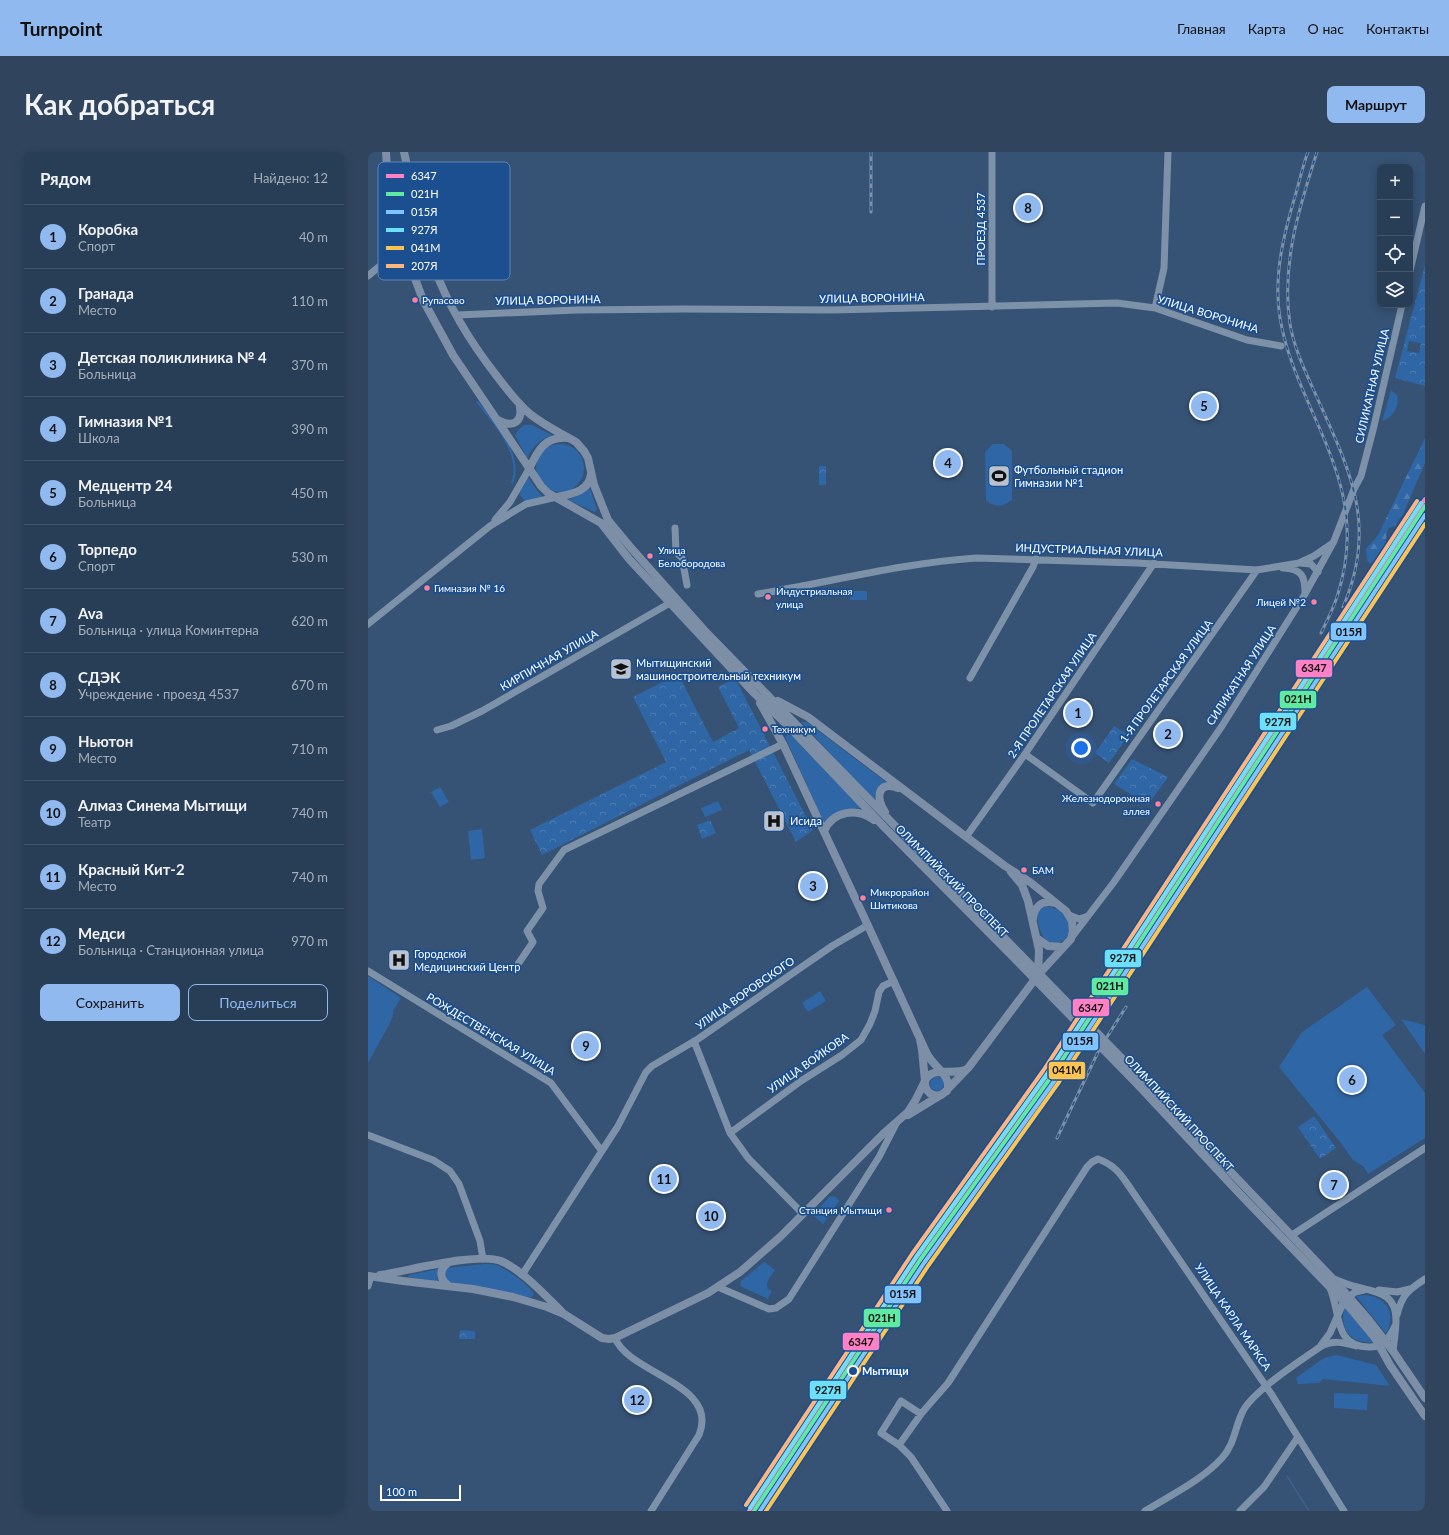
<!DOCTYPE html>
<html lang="ru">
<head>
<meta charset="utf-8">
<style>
	body { margin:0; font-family:Lato,sans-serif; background:#30455d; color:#f1f3f6 }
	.controls { position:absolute; right:12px; top:12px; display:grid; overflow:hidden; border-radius:8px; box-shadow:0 2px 10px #0003 }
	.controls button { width:36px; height:36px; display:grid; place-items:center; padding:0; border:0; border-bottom:1px solid #44576d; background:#283e57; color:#f1f3f6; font:20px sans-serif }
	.scale { position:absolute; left:12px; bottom:10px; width:81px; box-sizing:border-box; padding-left:4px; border:2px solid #fff; border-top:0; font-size:11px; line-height:14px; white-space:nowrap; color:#fff; -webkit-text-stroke:3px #1b4f8f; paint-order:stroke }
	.you { position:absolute; left:713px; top:596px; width:14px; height:14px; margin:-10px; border:3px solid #fff; border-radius:50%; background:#1a73e8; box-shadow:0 0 0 6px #1a73e833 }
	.badge { display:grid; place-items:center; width:26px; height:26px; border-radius:50%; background:#90b9f0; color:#111; font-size:13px; font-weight:700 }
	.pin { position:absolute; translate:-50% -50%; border:2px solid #fff; box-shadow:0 1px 4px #0006 }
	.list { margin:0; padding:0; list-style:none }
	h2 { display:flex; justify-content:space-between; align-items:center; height:52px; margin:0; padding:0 16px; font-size:17px }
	h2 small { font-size:13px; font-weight:400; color:#a5aeba }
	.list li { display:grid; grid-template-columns:26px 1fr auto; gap:12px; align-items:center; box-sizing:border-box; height:64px; padding:0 16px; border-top:1px solid #44576d }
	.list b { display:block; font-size:15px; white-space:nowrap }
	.list p { margin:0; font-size:13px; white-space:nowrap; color:#a5aeba }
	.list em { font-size:13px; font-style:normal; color:#a5aeba }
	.actions { display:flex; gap:8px; padding:12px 16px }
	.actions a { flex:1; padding:9px 0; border:1px solid #90b9f0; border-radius:8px; text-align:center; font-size:14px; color:#90b9f0 }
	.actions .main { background:#90b9f0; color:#111 }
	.icon { flex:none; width:22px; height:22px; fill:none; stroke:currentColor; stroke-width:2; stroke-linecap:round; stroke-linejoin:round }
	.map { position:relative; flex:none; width:1057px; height:1359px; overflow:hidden; border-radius:8px }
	header { display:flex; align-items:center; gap:24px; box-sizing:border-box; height:56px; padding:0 20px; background:#90b9f0; color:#111 }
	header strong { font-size:19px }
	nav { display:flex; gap:22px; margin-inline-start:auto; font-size:14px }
	.intro { display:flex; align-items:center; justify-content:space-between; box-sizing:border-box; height:96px; padding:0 24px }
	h1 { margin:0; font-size:28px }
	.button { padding:10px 18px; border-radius:8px; background:#90b9f0; color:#111; font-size:14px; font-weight:700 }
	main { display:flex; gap:24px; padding:0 24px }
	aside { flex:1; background:#283e57; border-radius:8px; box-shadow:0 2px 10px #0003 }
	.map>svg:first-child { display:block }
	.green { fill:#2f66a5 }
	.forest { fill:url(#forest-firs) }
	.park { fill:url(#park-crowns); fill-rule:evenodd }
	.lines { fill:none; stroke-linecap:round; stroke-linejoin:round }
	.stream { stroke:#3b618d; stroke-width:1.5 }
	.minor { stroke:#7d92a8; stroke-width:7 }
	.major { stroke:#7d8ea7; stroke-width:8 }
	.rail-casing { stroke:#7e92a7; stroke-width:3 }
	.rail { stroke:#1b4f8f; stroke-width:1.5; stroke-dasharray:4.5; stroke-linecap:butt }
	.major-bridge { stroke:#7d8ea7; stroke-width:8 }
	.rail-1-casing { stroke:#1b4f8f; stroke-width:7 }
	.rail-2-casing { stroke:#1b4f8f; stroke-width:7 }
	.rail-3-casing { stroke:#1b4f8f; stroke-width:7 }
	.rail-4-casing { stroke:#1b4f8f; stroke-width:7 }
	.rail-5-casing { stroke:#1b4f8f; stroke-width:7 }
	.rail-6-casing { stroke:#1b4f8f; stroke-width:7 }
	.rail-1 { stroke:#ff80c5; stroke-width:4 }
	.rail-2 { stroke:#60e9a3; stroke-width:4 }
	.rail-3 { stroke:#80c4ff; stroke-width:4 }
	.rail-4 { stroke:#6ddff8; stroke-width:4 }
	.rail-5 { stroke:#fcc553; stroke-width:4 }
	.rail-6 { stroke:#ffb580; stroke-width:4 }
	.bus-dot { fill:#ff8098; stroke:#1b4f8f; stroke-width:1.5 }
	.stop-dot { fill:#1b4f8f; stroke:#fff; stroke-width:2 }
	.labels { text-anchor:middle; stroke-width:3.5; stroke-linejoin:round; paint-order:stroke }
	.bus-label { font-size:10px; fill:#fff; stroke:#1b4f8f; text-anchor:start }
	.street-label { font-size:11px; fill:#fff; stroke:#1b4f8f }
	.poi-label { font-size:11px; fill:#fff; stroke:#1b4f8f; text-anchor:start }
	.stop-label { font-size:11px; font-weight:bold; fill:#fff; stroke:#1b4f8f; text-anchor:start }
	.key { fill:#1b4f8f; stroke:#5f84b1; stroke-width:1 }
	.key-label { font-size:11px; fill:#fff }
	.line-badge { stroke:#1b4f8f; stroke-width:1.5 }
	.pale-badge-label { font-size:11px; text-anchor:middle; font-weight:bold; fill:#111 }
</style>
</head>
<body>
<header>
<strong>Turnpoint</strong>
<nav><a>Главная</a><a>Карта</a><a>О нас</a><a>Контакты</a></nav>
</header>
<div class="intro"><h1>Как добраться</h1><a class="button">Маршрут</a></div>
<main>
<aside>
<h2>Рядом<small>Найдено: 12</small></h2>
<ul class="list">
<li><span class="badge">1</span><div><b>Коробка</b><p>Спорт</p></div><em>40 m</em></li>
<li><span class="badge">2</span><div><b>Гранада</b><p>Место</p></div><em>110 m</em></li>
<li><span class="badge">3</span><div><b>Детская поликлиника № 4</b><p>Больница</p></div><em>370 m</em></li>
<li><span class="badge">4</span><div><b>Гимназия №1</b><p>Школа</p></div><em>390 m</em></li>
<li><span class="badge">5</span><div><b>Медцентр 24</b><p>Больница</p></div><em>450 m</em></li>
<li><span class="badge">6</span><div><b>Торпедо</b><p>Спорт</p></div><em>530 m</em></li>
<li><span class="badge">7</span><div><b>Ava</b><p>Больница · улица Коминтерна</p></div><em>620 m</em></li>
<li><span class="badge">8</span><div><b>СДЭК</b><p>Учреждение · проезд 4537</p></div><em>670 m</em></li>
<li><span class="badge">9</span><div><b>Ньютон</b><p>Место</p></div><em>710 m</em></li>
<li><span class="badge">10</span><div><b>Алмаз Синема Мытищи</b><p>Театр</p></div><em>740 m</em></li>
<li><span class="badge">11</span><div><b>Красный Кит-2</b><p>Место</p></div><em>740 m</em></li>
<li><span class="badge">12</span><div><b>Медси</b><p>Больница · Станционная улица</p></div><em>970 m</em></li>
</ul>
<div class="actions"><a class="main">Сохранить</a><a>Поделиться</a></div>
</aside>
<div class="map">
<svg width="1057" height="1359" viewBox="0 0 1057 1359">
	<defs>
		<pattern id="forest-firs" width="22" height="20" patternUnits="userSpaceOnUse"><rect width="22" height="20" fill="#2f66a5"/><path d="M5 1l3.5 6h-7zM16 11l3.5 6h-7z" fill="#4e7db2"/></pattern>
		<pattern id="park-crowns" width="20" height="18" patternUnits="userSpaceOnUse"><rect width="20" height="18" fill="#2f66a5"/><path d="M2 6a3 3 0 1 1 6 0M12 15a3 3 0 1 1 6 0" fill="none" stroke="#4e7db2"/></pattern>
	</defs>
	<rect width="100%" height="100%" fill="#365274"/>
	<path class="green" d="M1023 238 1029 243C1032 253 1025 266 1014 269Z
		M110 249C127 270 157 303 145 332L143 331C154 302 125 272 108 250Z
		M156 273H164L184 283C172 288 165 294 159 306L147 283 151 277Z
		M168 316a24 24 0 1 1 48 0a24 24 0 1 1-48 0Z
		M625 292H636L644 299V348C633 355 630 356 618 349L617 300Z
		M160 325 168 337 176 346 158 350 151 342Z
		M221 334 229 357 227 360 200 348 212 343Z
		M482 439H499V448H482Z
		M714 551 719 568 706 571 701 555Z
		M433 570H439L519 631C509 634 508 639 506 648Z
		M421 581 493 656 482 657 457 673 417 585Z
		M72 635 81 650 72 655 63 640Z
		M350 649 354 658 337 665 333 656Z
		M114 677 117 706 103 708 100 679Z
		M676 755C684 754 689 757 695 762 716 781 682 808 672 778 670 772 669 766 670 760Z
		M0 824 33 846 25 859V864L21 873 0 911Z
		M999 835 1028 873 1014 883 1057 941V986L1000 1022 996 1015 985 1008 972 990 911 915 934 880Z
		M452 839 458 849 440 860 434 851Z
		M1033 867 1057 873V902Z
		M562 932a7 7 0 1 1 14 0a7 7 0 1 1-14 0Z
		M462 1044 468 1045 471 1049 455 1072 445 1063Z
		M396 1110 407 1118C403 1124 397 1130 400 1137L404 1139 400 1147 372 1134 373 1129Z
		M115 1112C120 1112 126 1112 131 1114 139 1118 164 1134 166 1143L164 1145 160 1146 82 1132 77 1128 76 1119 80 1116Z
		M70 1117 69 1126 71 1130 40 1125 41 1123Z
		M997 1143C1019 1145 1029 1162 1018 1182L988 1144Z
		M976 1155 1006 1190C982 1192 972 1178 976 1155Z
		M969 1203 1008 1213 1022 1234 955 1227 951 1231 930 1232 928 1226 956 1206Z
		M966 1241 1000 1242 999 1258 966 1256Z"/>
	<path class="forest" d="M1057 286V311L1035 362 1027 374 1021 376C1018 380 1019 383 1018 388 1016 399 1010 406 1002 412L999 408 998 397 1010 383Z"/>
	<path class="park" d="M1057 113V234L1027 226ZM1041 189 1053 191 1051 201 1039 199Z
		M451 314H458V333H451Z
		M310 522 345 590 371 576 350 535 367 526 445 678 428 690 381 598 174 703 162 678 298 610 265 545Z
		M746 574 761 583 741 611 727 601Z
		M764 607 800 625 780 653 746 632Z
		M342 668 348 681 334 687 329 673Z
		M946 964 968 996 952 1007 930 975Z
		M92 1178 107 1179V1187H91Z"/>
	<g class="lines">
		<path class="stream" d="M919 1324 941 1359"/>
		<path class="minor" d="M624 0V155
			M23 103C30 101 37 105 41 111
			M1042 119 1057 54
			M0 124C12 113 32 101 31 84
			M787 156 796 116 800 0
			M89 163 209 158 317 157 464 158 749 151 787 156 879 188 913 194
			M127 368 142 350 161 317
			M307 376 308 400 314 406 319 433
			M932 411 943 412 950 420
			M915 416C934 417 937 424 937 441
			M390 442C462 430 534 411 608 406L769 411 889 418 931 411 946 404 965 391
			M0 472 122 374 158 352 189 345
			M602 526 665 415 668 407
			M69 578 83 574 114 559 302 451
			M657 602 725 651 889 418
			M598 685 657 602 786 411
			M701 763 711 767 720 764
			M704 785 746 730 854 574 937 442 966 389 986 337 993 324 1006 274 1034 153
			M148 815 165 790 159 779 175 756 170 739 171 732 196 698 415 592
			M0 819 183 931 233 998
			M326 889 362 981 380 1006 435 1062
			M362 981 433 929 474 903 493 888 502 872 507 859 511 840 515 834 526 829
			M0 983 65 1008 82 1019 91 1032 112 1089 115 1107
			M924 1083 1057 996
			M154 1123 250 974 278 920 284 914 330 887 464 794 500 773
			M966 1127C973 1130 981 1133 989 1135 1010 1140 1028 1142 1028 1168 1028 1178 1026 1189 1025 1199
			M0 1134 3 1124
			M350 1135 401 1157 408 1156 421 1147 511 1005 529 970
			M962 1136C973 1161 965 1196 1003 1195 1016 1195 1022 1184 1027 1174
			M1011 1138 1029 1140 1042 1137
			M1029 1163C1034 1143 1040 1138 1057 1127
			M247 1186C261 1222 352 1232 331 1283L283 1359
			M953 1193 962 1181 976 1149 987 1140 996 1138
			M553 1262 533 1249 513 1281 531 1293 543 1305 579 1359
			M531 1293 553 1262 580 1231 719 1015 724 1010 730 1007C743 1012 750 1018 758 1030L904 1243 976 1359
			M777 1359C803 1343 834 1328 854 1306 867 1292 867 1274 875 1259 884 1240 933 1208 952 1195 965 1188 974 1190 988 1194
			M872 1359 896 1335 930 1285"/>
		<path class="major" d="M18 0 20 34 23 54 36 97 55 148 85 203 129 268 173 334 180 341 233 371 261 407 386 541 423 577 517 676 649 809
			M36 0C44 37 53 79 66 115 80 153 103 191 128 223 138 236 148 250 162 262 176 273 192 281 208 290L216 299 220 306 226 333 240 368 264 397 336 478 653 803
			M130 268C146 277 156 269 151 251
			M161 317C170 298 177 284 200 286
			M189 345C203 342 221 340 223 322
			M410 549 440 565 593 681 637 714 662 730 698 759 704 769 705 779 703 787 670 823 601 915 576 941 540 963
			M392 551 415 592 496 765 559 902C566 915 585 925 579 939
			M517 660C507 646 510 628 530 636
			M456 679C465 659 489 655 506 668
			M643 720 654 733 660 749 671 798 670 823
			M665 767C666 755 674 747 687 751
			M670 787 680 794 695 795
			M775 928 965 1127 1000 1167 1025 1199 1057 1246
			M557 929C564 913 586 924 599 917
			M557 930C557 940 564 945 573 943
			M771 934 870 1040 982 1156 1007 1186 1022 1213 1057 1264
			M80 1111C70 1118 72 1128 81 1134
			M12 1123C40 1119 109 1100 133 1109 154 1118 178 1144 194 1160
			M0 1124 35 1129 105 1137 145 1145 179 1155 196 1162 234 1186 241 1187 247 1186 340 1141 372 1120 412 1085 515 982 540 960 547 949 557 929 554 898 552 887"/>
		<g class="rail-casing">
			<path id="rail" d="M503 0V60
				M940 0C935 13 932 27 928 41 916 81 905 124 912 166 918 202 933 234 947 266 975 327 991 378 969 445 965 457 959 469 953 481
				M949 0C931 56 913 113 922 172 926 196 937 219 947 241 981 317 1011 372 975 455
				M689 986 732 896 758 855"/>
		</g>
		<use href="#rail" class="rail"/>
		<path class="major-bridge" d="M653 803 775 928
			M649 809 771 934"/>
		<g class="rail-1-casing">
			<path id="rail-1" d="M381 1359 548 1106 679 923 1057 347"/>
		</g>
		<g class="rail-2-casing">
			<path id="rail-2" d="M386 1359 552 1108 683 925 1057 354"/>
		</g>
		<g class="rail-3-casing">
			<path id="rail-3" d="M392 1359 556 1111 687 928 1057 363"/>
		</g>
		<g class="rail-4-casing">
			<path id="rail-4" d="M382 1356 548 1105 679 922 1053 351"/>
		</g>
		<g class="rail-5-casing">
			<path id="rail-5" d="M398 1359 560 1114 691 930 1057 372"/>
		</g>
		<g class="rail-6-casing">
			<path id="rail-6" d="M378 1353 544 1102 675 919 1049 349"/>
		</g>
		<use href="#rail-1" class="rail-1"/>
		<use href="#rail-2" class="rail-2"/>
		<use href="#rail-3" class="rail-3"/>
		<use href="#rail-4" class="rail-4"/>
		<use href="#rail-5" class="rail-5"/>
		<use href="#rail-6" class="rail-6"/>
	</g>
	<defs>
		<g id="stadium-square" transform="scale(1.15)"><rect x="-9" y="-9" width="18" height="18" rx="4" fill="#b9c2ce" stroke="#1b4f8f"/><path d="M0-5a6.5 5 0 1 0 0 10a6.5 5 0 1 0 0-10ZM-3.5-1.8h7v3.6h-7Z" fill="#111"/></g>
		<g id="university-square" transform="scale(1.15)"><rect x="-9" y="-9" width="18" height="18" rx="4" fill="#b9c2ce" stroke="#1b4f8f"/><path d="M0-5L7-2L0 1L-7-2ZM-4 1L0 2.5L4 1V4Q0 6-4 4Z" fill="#111"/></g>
		<g id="hospital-square" transform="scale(1.15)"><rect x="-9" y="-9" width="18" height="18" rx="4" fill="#b9c2ce" stroke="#1b4f8f"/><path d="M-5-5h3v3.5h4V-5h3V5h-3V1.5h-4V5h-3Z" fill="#111"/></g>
	</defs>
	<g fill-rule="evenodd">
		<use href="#stadium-square" x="631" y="324"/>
		<use href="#university-square" x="253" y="517"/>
		<use href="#hospital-square" x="406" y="669"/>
		<use href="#hospital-square" x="31" y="808"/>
	</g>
	<g class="bus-dot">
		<circle cx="47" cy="148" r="3.5"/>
		<circle cx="282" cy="404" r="3.5"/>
		<circle cx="59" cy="436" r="3.5"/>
		<circle cx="400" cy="445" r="3.5"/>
		<circle cx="946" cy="450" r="3.5"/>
		<circle cx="397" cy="577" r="3.5"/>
		<circle cx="790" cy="652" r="3.5"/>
		<circle cx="656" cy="718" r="3.5"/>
		<circle cx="495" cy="746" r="3.5"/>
		<circle cx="521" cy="1058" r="3.5"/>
	</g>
	<circle class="stop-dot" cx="485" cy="1219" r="5"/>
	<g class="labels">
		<g class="bus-label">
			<text x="54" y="152">Рупасово</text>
			<text x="290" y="402">Улица<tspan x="290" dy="13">Белобородова</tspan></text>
			<text x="66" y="440">Гимназия № 16</text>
			<text x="408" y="443">Индустриальная<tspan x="408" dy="13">улица</tspan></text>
			<text x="938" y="454" text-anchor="end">Лицей №2</text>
			<text x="404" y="581">Техникум</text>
			<text x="782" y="650" text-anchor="end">Железнодорожная<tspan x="782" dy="13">аллея</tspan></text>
			<text x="664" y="722">БАМ</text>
			<text x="502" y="744">Микрорайон<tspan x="502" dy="13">Шитикова</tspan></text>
			<text x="514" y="1062" text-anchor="end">Станция Мытищи</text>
		</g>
		<g class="street-label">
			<text transform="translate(613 77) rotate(-90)" y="4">ПРОЕЗД 4537</text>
			<text transform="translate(504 146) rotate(-1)" y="4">УЛИЦА ВОРОНИНА</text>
			<text transform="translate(180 148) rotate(-1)" y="4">УЛИЦА ВОРОНИНА</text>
			<text transform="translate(840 162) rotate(17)" y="4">УЛИЦА ВОРОНИНА</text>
			<text transform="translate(1004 234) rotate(-77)" y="4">СИЛИКАТНАЯ УЛИЦА</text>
			<text transform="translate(721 398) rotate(2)" y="4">ИНДУСТРИАЛЬНАЯ УЛИЦА</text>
			<text transform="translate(181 508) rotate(-30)" y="4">КИРПИЧНАЯ УЛИЦА</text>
			<text transform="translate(873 523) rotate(-57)" y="4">СИЛИКАТНАЯ УЛИЦА</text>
			<text transform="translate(798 529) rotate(-54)" y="4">1-Я ПРОЛЕТАРСКАЯ УЛИЦА</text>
			<text transform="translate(684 543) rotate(-56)" y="4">2-Я ПРОЛЕТАРСКАЯ УЛИЦА</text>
			<text transform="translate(584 729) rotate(45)" y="4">ОЛИМПИЙСКИЙ ПРОСПЕКТ</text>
			<text transform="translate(377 841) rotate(-35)" y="4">УЛИЦА ВОРОВСКОГО</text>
			<text transform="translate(123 882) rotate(31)" y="4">РОЖДЕСТВЕНСКАЯ УЛИЦА</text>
			<text transform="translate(440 911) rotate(-35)" y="4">УЛИЦА ВОЙКОВА</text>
			<text transform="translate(811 961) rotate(47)" y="4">ОЛИМПИЙСКИЙ ПРОСПЕКТ</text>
			<text transform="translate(865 1165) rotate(56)" y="4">УЛИЦА КАРЛА МАРКСА</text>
		</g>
		<g class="poi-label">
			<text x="646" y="322">Футбольный стадион<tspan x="646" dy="13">Гимназии №1</tspan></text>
			<text x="268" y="515">Мытищинский<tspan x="268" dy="13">машиностроительный техникум</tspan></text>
			<text x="422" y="673">Исида</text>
			<text x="46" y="806">Городской<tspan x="46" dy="13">Медицинский Центр</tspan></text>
		</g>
		<g class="stop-label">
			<text x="494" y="1223">Мытищи</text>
		</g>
	</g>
	<rect x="10" y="10" width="132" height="118" rx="6" class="key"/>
	<rect x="18" y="22" width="18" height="4" fill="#ff80c5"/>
	<rect x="18" y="40" width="18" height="4" fill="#60e9a3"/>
	<rect x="18" y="58" width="18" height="4" fill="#80c4ff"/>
	<rect x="18" y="76" width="18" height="4" fill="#6ddff8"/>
	<rect x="18" y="94" width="18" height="4" fill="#fcc553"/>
	<rect x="18" y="112" width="18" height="4" fill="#ffb580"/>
	<g class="key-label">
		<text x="43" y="28">6347</text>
		<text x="43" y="46">021Н</text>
		<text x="43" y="64">015Я</text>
		<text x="43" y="82">927Я</text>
		<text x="43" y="100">041М</text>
		<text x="43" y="118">207Я</text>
	</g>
	<g class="line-badge">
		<rect x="962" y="470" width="37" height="19" rx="4" fill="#80c4ff"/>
		<rect x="927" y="507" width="38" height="19" rx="4" fill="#ff80c5"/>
		<rect x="911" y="538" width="38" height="19" rx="4" fill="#60e9a3"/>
		<rect x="891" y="560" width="38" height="19" rx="4" fill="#6ddff8"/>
		<rect x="736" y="797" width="38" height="19" rx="4" fill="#6ddff8"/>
		<rect x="723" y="825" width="38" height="19" rx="4" fill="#60e9a3"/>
		<rect x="704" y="846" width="38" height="19" rx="4" fill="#ff80c5"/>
		<rect x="694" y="880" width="37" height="19" rx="4" fill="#80c4ff"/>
		<rect x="680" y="909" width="38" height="19" rx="4" fill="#fcc553"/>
		<rect x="516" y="1133" width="38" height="19" rx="4" fill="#80c4ff"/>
		<rect x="495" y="1156" width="38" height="20" rx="4" fill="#60e9a3"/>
		<rect x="474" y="1180" width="38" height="19" rx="4" fill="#ff80c5"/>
		<rect x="441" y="1228" width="38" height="20" rx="4" fill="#6ddff8"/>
	</g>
	<g class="pale-badge-label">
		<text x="981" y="484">015Я</text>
		<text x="946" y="520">6347</text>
		<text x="930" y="551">021Н</text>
		<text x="910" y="574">927Я</text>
		<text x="755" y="810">927Я</text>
		<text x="742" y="838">021Н</text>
		<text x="723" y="860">6347</text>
		<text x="712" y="893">015Я</text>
		<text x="699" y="922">041М</text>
		<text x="535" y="1146">015Я</text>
		<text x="514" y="1170">021Н</text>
		<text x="493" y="1194">6347</text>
		<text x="460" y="1242">927Я</text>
	</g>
</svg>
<div class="controls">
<button>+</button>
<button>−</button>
<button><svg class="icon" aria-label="locate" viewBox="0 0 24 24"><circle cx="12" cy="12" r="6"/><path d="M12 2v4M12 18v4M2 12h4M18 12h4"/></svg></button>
<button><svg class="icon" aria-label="layers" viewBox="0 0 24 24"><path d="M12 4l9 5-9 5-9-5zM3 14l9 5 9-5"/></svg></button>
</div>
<div class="scale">100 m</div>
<div class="you"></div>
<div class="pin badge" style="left:710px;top:561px">1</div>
<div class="pin badge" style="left:800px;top:582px">2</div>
<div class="pin badge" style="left:445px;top:734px">3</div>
<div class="pin badge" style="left:580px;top:311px">4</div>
<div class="pin badge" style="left:836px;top:254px">5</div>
<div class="pin badge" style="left:984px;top:928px">6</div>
<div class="pin badge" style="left:966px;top:1033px">7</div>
<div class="pin badge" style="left:660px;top:56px">8</div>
<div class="pin badge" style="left:218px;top:894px">9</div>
<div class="pin badge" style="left:343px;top:1064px">10</div>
<div class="pin badge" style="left:296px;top:1027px">11</div>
<div class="pin badge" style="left:269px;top:1248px">12</div>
</div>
</main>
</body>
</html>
